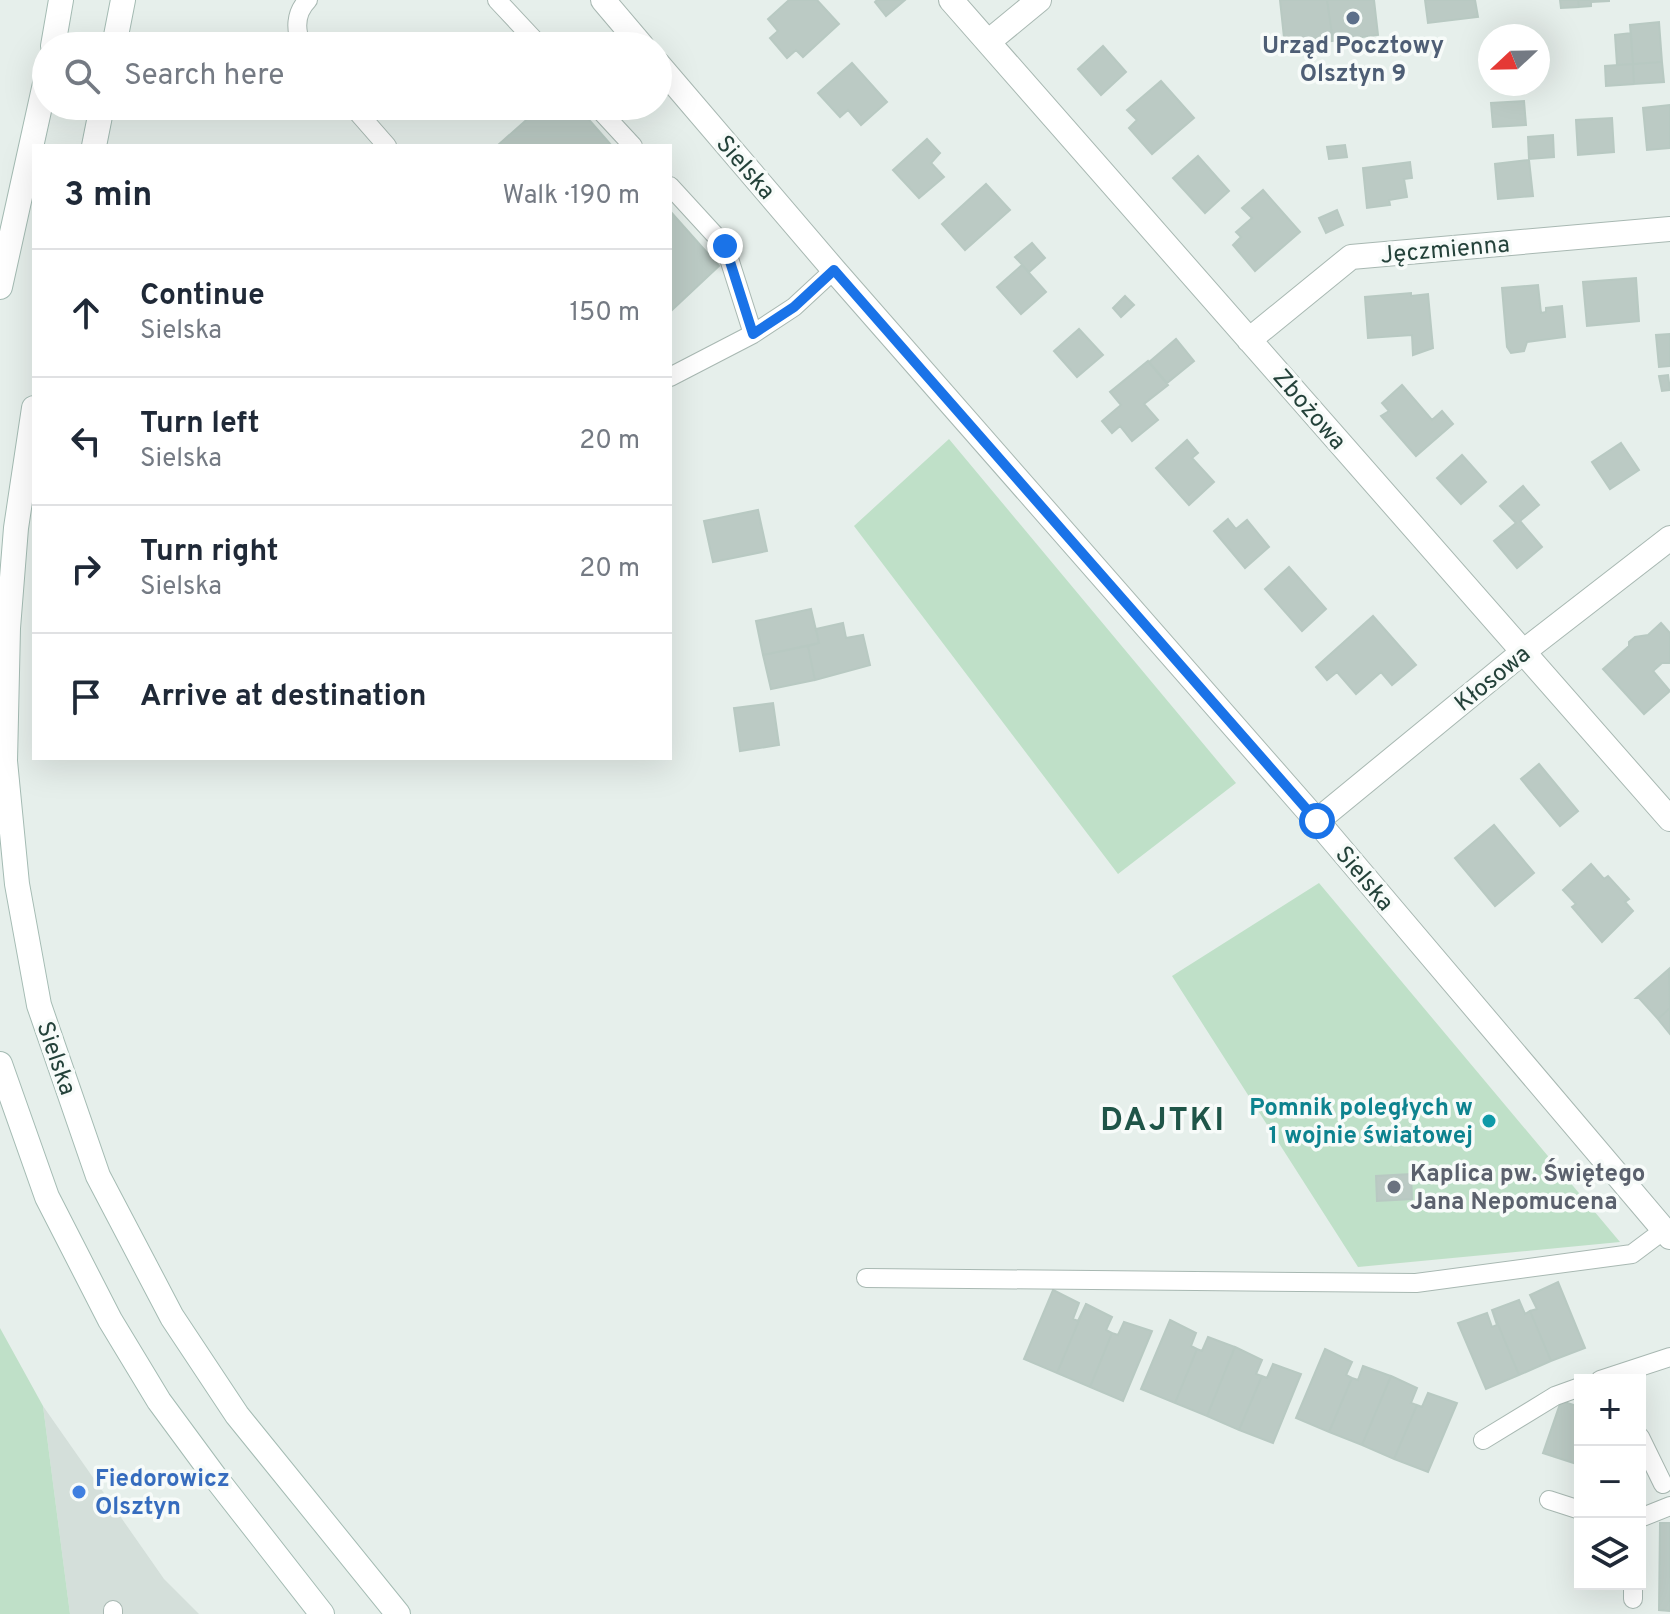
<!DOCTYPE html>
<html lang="en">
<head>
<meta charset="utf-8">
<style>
	body { margin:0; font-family:Overpass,sans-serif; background:#f6f6f7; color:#1f2937 }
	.controls { position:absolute; right:24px; bottom:24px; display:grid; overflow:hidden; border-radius:0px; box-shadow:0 8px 32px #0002 }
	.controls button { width:72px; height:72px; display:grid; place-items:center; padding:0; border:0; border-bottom:2px solid #e0e1e3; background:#fff; color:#1f2937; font:40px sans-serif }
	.compass { position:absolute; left:1478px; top:24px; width:72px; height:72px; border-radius:50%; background:#fff; box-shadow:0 8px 32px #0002; rotate:248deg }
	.stop { position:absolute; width:24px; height:24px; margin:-18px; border:6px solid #1a73e8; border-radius:50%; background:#fff }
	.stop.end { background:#1a73e8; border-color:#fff; box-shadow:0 2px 8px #0008 }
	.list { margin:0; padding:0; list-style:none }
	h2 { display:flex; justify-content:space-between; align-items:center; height:104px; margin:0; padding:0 32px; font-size:34px }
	h2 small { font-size:26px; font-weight:400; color:#747a83 }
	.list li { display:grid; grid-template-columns:52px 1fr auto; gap:24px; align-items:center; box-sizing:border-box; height:128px; padding:0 32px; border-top:2px solid #e0e1e3 }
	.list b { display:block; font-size:30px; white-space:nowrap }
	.list p { margin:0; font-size:26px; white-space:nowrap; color:#747a83 }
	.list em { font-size:26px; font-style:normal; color:#747a83 }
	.icon { flex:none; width:44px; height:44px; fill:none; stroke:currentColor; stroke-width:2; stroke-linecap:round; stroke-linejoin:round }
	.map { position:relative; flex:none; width:1670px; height:1614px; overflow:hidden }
	.search { position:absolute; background:#fff; box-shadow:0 8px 32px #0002; left:32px; top:32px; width:640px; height:88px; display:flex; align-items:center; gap:20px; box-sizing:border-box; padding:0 28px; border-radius:44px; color:#747a83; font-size:30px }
	.panel { position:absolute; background:#fff; box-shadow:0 8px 32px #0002; left:32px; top:144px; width:640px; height:616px; border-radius:0px }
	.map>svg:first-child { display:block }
	.built { fill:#d4dfda }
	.green { fill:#bfe0c8 }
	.building { fill:#bbcac4; stroke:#b8c9c2; stroke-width:2 }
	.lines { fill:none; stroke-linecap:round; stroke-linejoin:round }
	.lane-casing { stroke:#a8b8b2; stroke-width:20 }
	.street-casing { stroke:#a8b8b2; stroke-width:26 }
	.secondary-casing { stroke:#a4bbb3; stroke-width:26 }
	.lane { stroke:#fff; stroke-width:18 }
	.street { stroke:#fff; stroke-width:24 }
	.secondary { stroke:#fff; stroke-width:24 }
	.route { stroke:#1a73e8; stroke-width:10 }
	.service-dot { fill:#5c6f8a; stroke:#f7fbf9; stroke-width:3 }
	.culture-dot { fill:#0f9aa8; stroke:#f7fbf9; stroke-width:3 }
	.worship-dot { fill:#6b7280; stroke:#f7fbf9; stroke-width:3 }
	.shop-dot { fill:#3f7fe0; stroke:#f7fbf9; stroke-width:3 }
	.labels { text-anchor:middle; stroke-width:7; stroke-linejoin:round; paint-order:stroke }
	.service-label { font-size:24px; font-weight:bold; fill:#4e5e75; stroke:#f7fbf9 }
	.street-label { font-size:24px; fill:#24423a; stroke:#f7fbf9 }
	.culture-label { font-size:24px; font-weight:bold; fill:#0d838f; stroke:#f7fbf9; text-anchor:end }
	.worship-label { font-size:24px; font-weight:bold; fill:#5b616d; stroke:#f7fbf9; text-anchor:start }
	.shop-label { font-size:24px; font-weight:bold; fill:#366cbe; stroke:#f7fbf9; text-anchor:start }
	.district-label { font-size:32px; font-weight:bold; letter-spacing:2px; fill:#1f5548; stroke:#f7fbf9 }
</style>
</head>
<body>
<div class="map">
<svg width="1670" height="1614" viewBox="0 0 1670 1614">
	<rect width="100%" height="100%" fill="#e6efeb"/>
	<path class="built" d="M43 1406 164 1579 199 1614H70Z"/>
	<path class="green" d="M949 439 1236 783 1118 874 854 526Z
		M1319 883 1620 1242 1358 1267 1172 976Z
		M0 1328 43 1406 70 1614H0Z"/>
	<path class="building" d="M789 0H817L839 24 803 57 796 50 787 58 770 38 778 31 768 19Z
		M877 0H905L886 16 875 2Z
		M1280 0H1327L1333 41 1285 47Z
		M1327 0H1374L1378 35 1333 41Z
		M1425 0H1475L1478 17 1428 23Z
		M1560 0H1578L1579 7 1561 8Z
		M1578 0H1609V1L1591 2V6L1579 7Z
		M1659 22 1662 62 1633 64 1630 25Z
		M1631 33 1633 64 1617 65 1615 35Z
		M1103 46 1126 72 1101 95 1078 69Z
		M1662 62 1664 82 1634 84 1633 64Z
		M852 63 887 102 861 125 848 110 840 117 818 93Z
		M1633 64 1634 84 1606 86 1605 66Z
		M1161 81 1194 118 1152 154 1129 128 1137 120 1127 110Z
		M1524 101 1526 125 1493 127 1491 103Z
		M1670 105V148L1647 150 1643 108Z
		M542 106H577L612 146H497Z
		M1612 118 1614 152 1578 155 1576 120Z
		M1553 135 1554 157 1529 159 1528 137Z
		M927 139 940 153 931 163 944 177 919 198 893 170Z
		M1345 145 1347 157 1329 159 1327 147Z
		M1198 156 1229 191 1205 213 1173 178Z
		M1529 160 1533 196 1498 199 1495 164Z
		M1410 162 1412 178 1404 179 1407 197 1389 200 1390 205 1367 208 1363 168Z
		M986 184 1010 210 965 250 942 224Z
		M1263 190 1300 232 1255 271 1233 245 1241 237 1236 232 1252 218 1242 208Z
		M1337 210 1343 225 1326 233 1319 218Z
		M670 211 719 266 670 312Z
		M1032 243 1045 258 1029 272 1015 257Z
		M1022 265 1046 292 1021 314 997 287Z
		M1636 278 1639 321 1587 326 1583 282Z
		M1538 285 1541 313 1546 312V308L1562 306 1565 337 1527 342 1524 351 1511 353 1507 347 1502 288Z
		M1411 293V296L1428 294 1433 348 1413 355 1412 335 1368 338 1365 297Z
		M1125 296 1134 305 1121 317 1113 308Z
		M1079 329 1103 355 1077 377 1054 351Z
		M1670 334V366L1659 367 1656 335Z
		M1176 339 1194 361 1167 383 1149 362Z
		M1148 361 1168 385 1144 404 1158 420 1132 441 1120 426 1112 433 1102 421 1121 405 1110 392Z
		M1668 375 1670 390 1662 391 1659 376Z
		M1402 385 1432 420 1442 411 1453 424 1416 456 1381 416 1389 411 1382 403Z
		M1187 440 1198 453 1192 458 1214 482 1189 505 1156 468Z
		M1621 443 1639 470 1610 489 1592 462Z
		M1462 455 1486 482 1461 504 1437 478Z
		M1523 486 1539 505 1520 521 1542 547 1517 568 1494 541 1516 523 1500 506Z
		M758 510 767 551 713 562 704 521Z
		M1228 519 1236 529 1247 520 1269 547 1245 568 1214 531Z
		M1289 567 1326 609 1302 631 1265 589Z
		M811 609 819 643 763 655 756 621Z
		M1373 616 1416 665 1392 685 1381 672 1356 694 1337 672 1327 680 1316 667Z
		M843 623 846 638 863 635 870 665 815 680 808 646 819 643 816 629Z
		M1661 623 1670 633V663H1662L1653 671 1670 691 1644 714 1603 669 1629 646V642L1635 637 1648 635Z
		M808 646 815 680 771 689 763 655Z
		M773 703 779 745 740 751 734 708Z
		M1539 764 1578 811 1560 826 1521 779Z
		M1494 825 1534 873 1495 906 1455 858Z
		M1591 864 1604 879 1608 876 1629 899 1625 902 1633 911 1602 942 1572 907 1576 904 1563 890Z
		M1669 969 1670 1008 1658 1019 1639 998H1636Z
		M1670 1008V1034L1658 1019Z
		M1411 1174 1412 1199 1377 1201 1376 1176Z
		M1558 1282 1585 1348 1551 1361 1530 1311 1537 1309 1530 1295Z
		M1053 1290 1079 1303 1073 1319 1078 1321 1086 1304 1057 1373 1024 1359Z
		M1519 1300 1525 1314 1530 1311 1551 1361 1519 1375 1492 1310Z
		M1086 1304 1112 1317 1106 1330 1112 1333 1090 1387 1057 1373Z
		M1492 1310 1519 1375 1486 1389 1458 1323 1487 1313 1492 1327 1497 1325Z
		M1170 1320 1196 1333 1191 1346 1197 1349 1175 1403 1141 1389Z
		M1124 1322 1152 1331 1123 1401 1090 1387 1112 1333 1118 1335Z
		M1208 1337 1235 1347 1207 1416 1175 1403 1197 1349 1202 1351Z
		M1235 1347 1262 1360 1256 1374 1262 1376 1239 1430 1207 1416Z
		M1325 1349 1352 1362 1346 1375 1352 1378 1329 1432 1296 1418Z
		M1273 1364 1301 1374 1273 1443 1239 1430 1262 1376 1267 1378Z
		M1363 1366 1391 1376 1362 1445 1329 1432 1352 1378 1358 1380Z
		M1391 1376 1417 1388 1411 1403 1417 1405 1394 1459 1362 1445Z
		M1428 1393 1457 1403 1428 1472 1394 1459 1417 1405 1422 1407Z
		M1561 1401 1580 1407V1465L1543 1453Z
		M1660 1523H1670V1611L1659 1610Z"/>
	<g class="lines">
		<g class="lane-casing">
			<path id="lane" d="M497 0 540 46
				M302 46C295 30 295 13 308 0
				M352 106 387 146
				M596 106 633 146
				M670 186 725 246 753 334 794 307 834 270
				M670 377 753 334
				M866 1278 1416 1283 1632 1254 1664 1230
				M1600 1380 1670 1357
				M1640 1437 1663 1484
				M1483 1440 1555 1396 1580 1387
				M1549 1500 1580 1510
				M1640 1518 1670 1506
				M1633 1599V1584
				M113 1610V1614"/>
		</g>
		<g class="street-casing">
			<path id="street" d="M603 0 642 46
				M951 0 1670 819
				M988 42 1039 0
				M658 64 834 270 1317 821 1670 1237
				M1249 340 1351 257 1670 229
				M1317 821 1523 652 1670 538"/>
		</g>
		<g class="secondary-casing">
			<path id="secondary" d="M53 46 61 0
				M114 46 123 0
				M94 146 102 106
				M0 287 46 79
				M34 408 16 528 8 628 5 761 17 884 39 1005 98 1176 172 1317 237 1415 398 1614
				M0 1064 47 1197 110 1320 159 1401 215 1477 322 1614"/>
		</g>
		<use href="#lane" class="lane"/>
		<use href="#street" class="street"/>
		<use href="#secondary" class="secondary"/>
	</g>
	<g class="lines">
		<path class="route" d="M725 246 753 334 794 307 834 270 1317 821"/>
	</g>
	<circle class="service-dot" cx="1353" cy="18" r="8"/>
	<circle class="culture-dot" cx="1489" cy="1121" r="8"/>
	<circle class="worship-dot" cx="1394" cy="1187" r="8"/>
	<circle class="shop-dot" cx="79" cy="1492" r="8"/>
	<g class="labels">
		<g class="service-label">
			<text x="1353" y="53">Urząd Pocztowy<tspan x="1353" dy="28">Olsztyn 9</tspan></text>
		</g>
		<g class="street-label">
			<text transform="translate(746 167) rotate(49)" y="8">Sielska</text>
			<text transform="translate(1445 249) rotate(-5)" y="8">Jęczmienna</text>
			<text transform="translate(1310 409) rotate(49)" y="8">Zbożowa</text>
			<text transform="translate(1492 678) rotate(-39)" y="8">Kłosowa</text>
			<text transform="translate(1365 878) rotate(50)" y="8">Sielska</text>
			<text transform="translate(57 1058) rotate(71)" y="8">Sielska</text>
		</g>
		<g class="culture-label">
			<text x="1473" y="1115">Pomnik poległych w<tspan x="1473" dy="28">1 wojnie światowej</tspan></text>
		</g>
		<g class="worship-label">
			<text x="1410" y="1181">Kaplica pw. Świętego<tspan x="1410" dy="28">Jana Nepomucena</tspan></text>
		</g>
		<g class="shop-label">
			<text x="95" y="1486">Fiedorowicz<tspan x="95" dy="28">Olsztyn</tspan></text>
		</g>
		<g class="district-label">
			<text x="1163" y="1130">DAJTKI</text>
		</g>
	</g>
</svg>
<div class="controls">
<button>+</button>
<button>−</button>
<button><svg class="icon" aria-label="layers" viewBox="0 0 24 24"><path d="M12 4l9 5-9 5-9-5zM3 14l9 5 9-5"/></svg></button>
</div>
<svg class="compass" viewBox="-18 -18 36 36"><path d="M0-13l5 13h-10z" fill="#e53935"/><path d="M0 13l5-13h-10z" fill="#747a83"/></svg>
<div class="stop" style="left:1317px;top:821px"></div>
<div class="stop end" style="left:725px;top:246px"></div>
<div class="search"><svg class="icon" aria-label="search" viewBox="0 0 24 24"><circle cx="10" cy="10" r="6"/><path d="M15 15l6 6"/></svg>Search here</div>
<section class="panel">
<h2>3 min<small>Walk · 190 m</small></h2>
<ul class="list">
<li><svg class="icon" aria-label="ahead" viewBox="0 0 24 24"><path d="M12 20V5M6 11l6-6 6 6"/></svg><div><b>Continue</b><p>Sielska</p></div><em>150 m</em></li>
<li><svg class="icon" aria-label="left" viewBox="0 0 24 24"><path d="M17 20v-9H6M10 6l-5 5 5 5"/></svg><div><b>Turn left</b><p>Sielska</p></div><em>20 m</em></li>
<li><svg class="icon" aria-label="right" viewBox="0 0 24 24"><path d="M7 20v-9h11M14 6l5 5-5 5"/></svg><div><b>Turn right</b><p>Sielska</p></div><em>20 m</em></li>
<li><svg class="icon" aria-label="arrive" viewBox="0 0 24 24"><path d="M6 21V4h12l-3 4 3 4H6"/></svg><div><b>Arrive at destination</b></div></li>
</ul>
</section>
</div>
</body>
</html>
